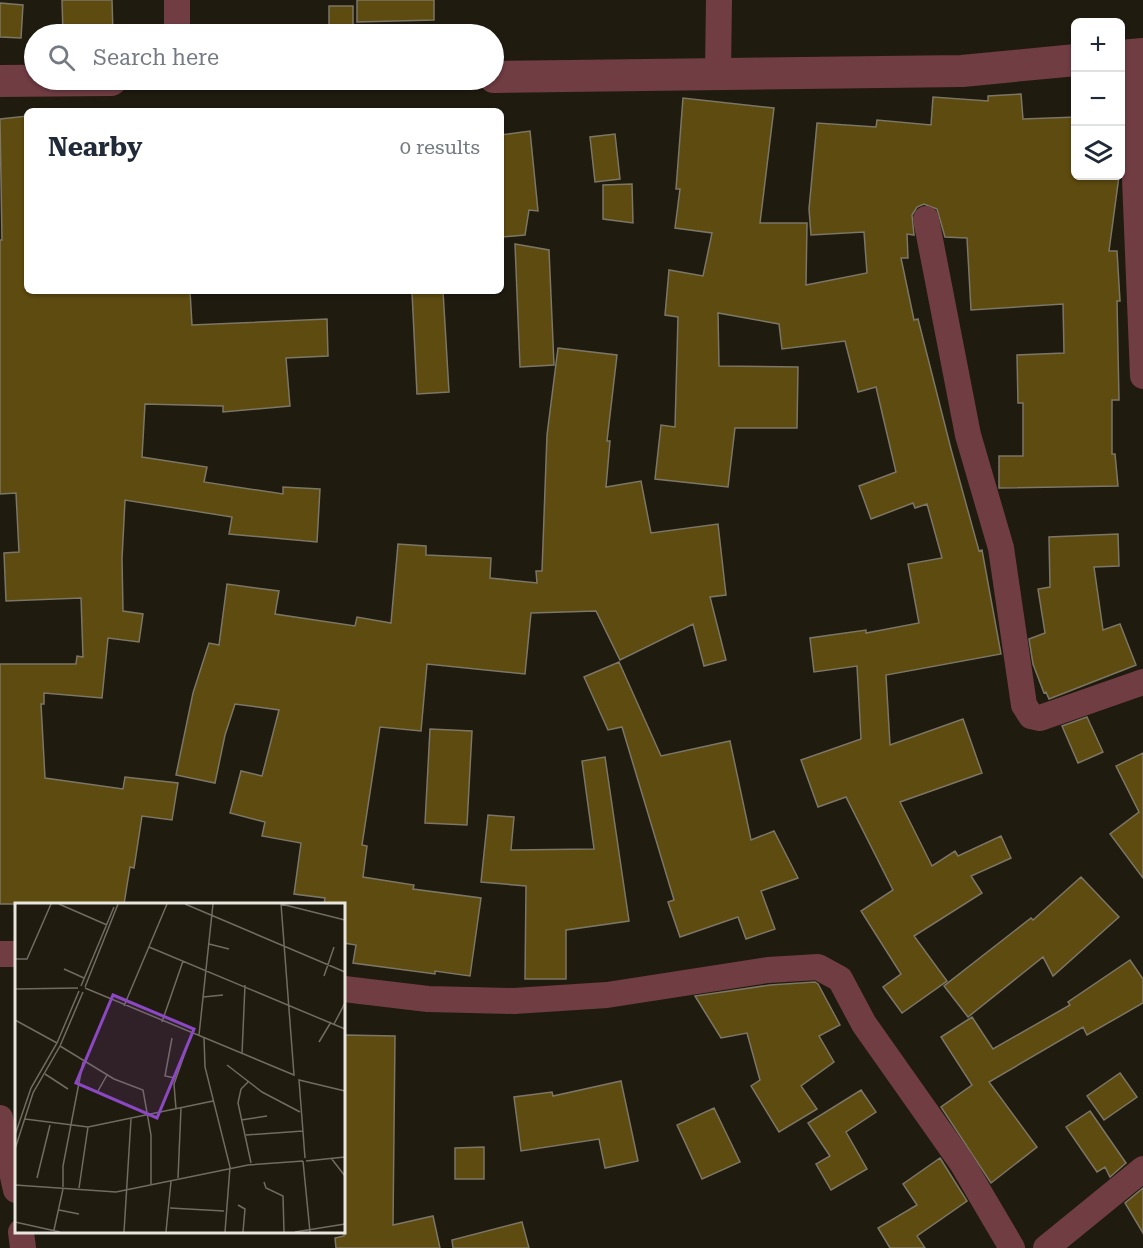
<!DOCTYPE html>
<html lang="en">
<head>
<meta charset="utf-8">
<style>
	body { margin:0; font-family:"Roboto Serif",serif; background:#f2f2f3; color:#1f2937 }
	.controls { position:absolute; right:18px; top:18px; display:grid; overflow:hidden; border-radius:9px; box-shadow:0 2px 4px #0004 }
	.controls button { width:54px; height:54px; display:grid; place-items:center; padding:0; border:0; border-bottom:2px solid #e0e1e3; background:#fff; color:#1f2937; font:30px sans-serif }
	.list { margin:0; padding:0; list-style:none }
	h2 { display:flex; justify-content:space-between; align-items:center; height:78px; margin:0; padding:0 24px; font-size:26px }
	h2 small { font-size:20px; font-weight:400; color:#747a83 }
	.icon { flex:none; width:33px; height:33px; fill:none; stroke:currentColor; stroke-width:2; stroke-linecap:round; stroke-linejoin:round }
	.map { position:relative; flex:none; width:1143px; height:1248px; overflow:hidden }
	.search { position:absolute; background:#fff; box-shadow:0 2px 4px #0004; left:24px; top:24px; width:480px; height:66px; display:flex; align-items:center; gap:15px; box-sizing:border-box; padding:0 21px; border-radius:33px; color:#747a83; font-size:22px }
	.panel { position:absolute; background:#fff; box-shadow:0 2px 4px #0004; left:24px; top:108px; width:480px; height:186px; border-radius:9px }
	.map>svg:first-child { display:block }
	.building { fill:#5e4b0f; stroke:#7b7666; stroke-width:1.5 }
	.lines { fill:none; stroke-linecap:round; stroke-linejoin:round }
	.minor { stroke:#703d43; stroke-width:26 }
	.tertiary { stroke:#703d43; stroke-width:32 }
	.inset-road { fill:none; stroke:#706c61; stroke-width:1.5 }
	.view { fill:#8c48c4; fill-opacity:0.15; stroke:#8c48c4; stroke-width:3 }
	.inset-edge { fill:none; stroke:#e9e6dd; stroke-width:3 }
</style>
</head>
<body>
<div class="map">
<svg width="1143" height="1248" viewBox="0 0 1143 1248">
	<rect width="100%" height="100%" fill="#201b0f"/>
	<path class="building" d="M62 0H112L113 34H63Z
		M357 0H434V20L357 22Z
		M0 3 23 5 21 38 0 37Z
		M329 6H353V28H329Z
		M1021 94 1023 119 1076 117V176H1119L1109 251H1117L1120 301H1117L1119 400H1112V454H1115L1118 486 999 488V456H1023V403H1018L1017 355 1064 353 1063 304 971 310 967 238 945 237 937 209 924 204 917 207 912 215 914 235 907 234 908 258H901L914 320 918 319 951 449 979 551 982 550 1001 654 886 675 890 745 963 719 982 773 900 802 932 866 955 851 958 856 1001 836 1011 858 971 876 982 893 914 936 947 981 902 1013 883 987 901 974 861 911 893 890 846 797 818 807 801 760 861 739 857 666 814 672 810 638 866 630V633L919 623 908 564 942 558 927 504 915 508 913 503 871 519 859 486 896 472 876 387 858 392 845 341 782 349 779 324 718 313 719 366 798 367 797 428H735L728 487 655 479 661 425 675 427 678 317 665 315 669 270 703 276 712 233 675 228 680 189H676L683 98 774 108 760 223H807L806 285 867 273 864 232 811 235 809 209 817 123 876 127 877 120 931 125 933 97 988 101V96Z
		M27 116V291H190L192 325 327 319 328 356 286 358 290 406 223 412V406L145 404 142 457 207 467 204 482 283 494V487L320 489 317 542 229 534 232 517 125 500 122 559 123 611 143 614 139 642 108 638 102 698 44 693V704H41L45 778 123 789 125 777 178 783 172 820 142 816 134 868 130 867 124 904H0V664H76L77 656 83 657 81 598 6 601 4 553 19 552 16 493 0 494V240H2L0 119Z
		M530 131 538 211 529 210 525 235 503 237 501 135Z
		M615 134 620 179 595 182 590 137Z
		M632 184 633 223 603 219V185Z
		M515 244 549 250 554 365 520 367Z
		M443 291 449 392 417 394 412 292Z
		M558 348 617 355 607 441H610L606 487 641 481 651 533 718 524 726 595 710 597 726 660 704 666 693 624 620 660 596 611 531 613 525 674 427 664 421 731 380 727 362 845 367 846 363 877 414 885 413 889 481 898 470 976 435 971V974L353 963 356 945 344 943V904H324L325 898 294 894 301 843 262 836 265 822 230 813 241 771 262 776 279 710 235 704 225 735 215 783 176 775 193 693 209 643 219 645 227 584 279 591 275 614 355 626 357 617 391 623 398 544 426 546V555L491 558 490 578 537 583 536 571H542L547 435Z
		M1118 534 1119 566 1094 567 1103 630 1120 624 1136 665 1049 699 1046 692 1044 693 1033 664 1029 639 1045 633 1038 589 1050 587 1049 537Z
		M619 662 661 756 730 741 751 840 774 831 798 878 761 891 775 929 746 939 738 917 680 937 668 902 674 900 622 727 608 730 584 677Z
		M1087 717 1103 752 1078 763 1062 726Z
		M430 729 472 731 467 825 425 823Z
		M1143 753V878L1110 834 1139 812 1116 766Z
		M605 757 629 921 566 930V979H525L526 886 481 882 488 815 514 817 511 850 594 849 582 761Z
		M1081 877 1119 917 1053 976 1043 957 968 1017 944 986 1031 918 1033 920Z
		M1130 960 1143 979V1003L1087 1035 1083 1027 989 1082 1037 1147 991 1183 941 1107 972 1085 941 1037 972 1017 993 1049 1070 1005 1068 1002Z
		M815 982 818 984 840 1025 819 1036 834 1062 801 1086 817 1109 779 1132 751 1086 760 1080 747 1033 721 1038 695 996 770 985Z
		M344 1035 395 1036 393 1225 433 1216 440 1248H336L335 1238 344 1236Z
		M1120 1073 1137 1097 1104 1120 1087 1096Z
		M621 1081 638 1161 605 1168 599 1139 521 1151 514 1097 552 1092 553 1096Z
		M861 1090 876 1112 846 1132 867 1169 831 1190 816 1164 830 1156 808 1123Z
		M714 1108 740 1162 702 1179 677 1125Z
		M1090 1111 1126 1163 1110 1177 1105 1167 1097 1172 1066 1127Z
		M484 1147V1179H455V1148Z
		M940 1158 967 1201 917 1236 925 1248H890L878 1228 917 1205 903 1184Z
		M1143 1188V1233L1125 1203Z
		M522 1222 529 1248H453L452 1240Z"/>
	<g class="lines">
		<path class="minor" d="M177 0V34
			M1130 55 1143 376
			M718 72 719 0
			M926 219 968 435 1001 548 1024 705 1031 716 1040 718 1143 682
			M0 954H16
			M344 989 428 999 514 1001 607 995 768 970 818 967 840 979 864 1024 962 1163 1012 1248
			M0 1118 16 1190
			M21 1232 23 1248
			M1046 1248 1143 1169"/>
		<path class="tertiary" d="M1120 56 1143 54
			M494 77 962 71 1076 60
			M0 81 111 80"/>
	</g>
	<g transform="translate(15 903)">
		<rect width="330" height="330" fill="#201b0f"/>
		<path class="inset-road" d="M44 1 92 22M170 1 330 69M266 1 330 17M194 41 214 46M134 44 330 126M0 56H12L36 1M49 66 69 75M309 73 319 44M66 83 99 4M70 84 103 1M70 85 279 172 266 1M0 86 63 85M188 94 208 92M109 103 152 1M0 117 42 140M147 119 168 58M319 121 330 100M184 132 198 1M189 134 190 164 215 264 210 329M157 135 150 173 160 175M304 139 316 119M45 143 99 176 128 187 136 232V281M227 151 230 82M212 162 247 189 285 209M30 171 53 186M234 178 226 186 223 200 236 260M83 188 92 172M161 206 159 181 177 130M10 216 73 224 198 198M226 217 252 213M0 232 16 185 42 140 64 88M231 232 288 228M0 246 18 190 45 143 68 89M290 255 284 177 330 188M316 255 330 273M288 258 295 329M291 258 330 254M22 275 35 222M163 275 166 205M249 279 251 285 268 293 269 329M0 282 101 289 233 262 288 258M48 284V263L68 159M64 285 73 224M223 302 230 306 228 329M155 305 209 308M44 307 64 311M0 319 45 329M39 327 48 286M109 329 116 216M151 329 156 278M280 329 330 321"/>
		<path class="view" d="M98 92 179 126 142 215 61 180Z"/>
		<rect width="330" height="330" class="inset-edge"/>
	</g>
</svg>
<div class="controls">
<button>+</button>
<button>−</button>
<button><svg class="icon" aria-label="layers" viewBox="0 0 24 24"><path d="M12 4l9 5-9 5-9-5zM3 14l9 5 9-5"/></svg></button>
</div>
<div class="search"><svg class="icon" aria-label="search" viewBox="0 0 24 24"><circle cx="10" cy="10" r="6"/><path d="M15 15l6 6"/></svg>Search here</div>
<section class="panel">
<h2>Nearby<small>0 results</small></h2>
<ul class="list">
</ul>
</section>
</div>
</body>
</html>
